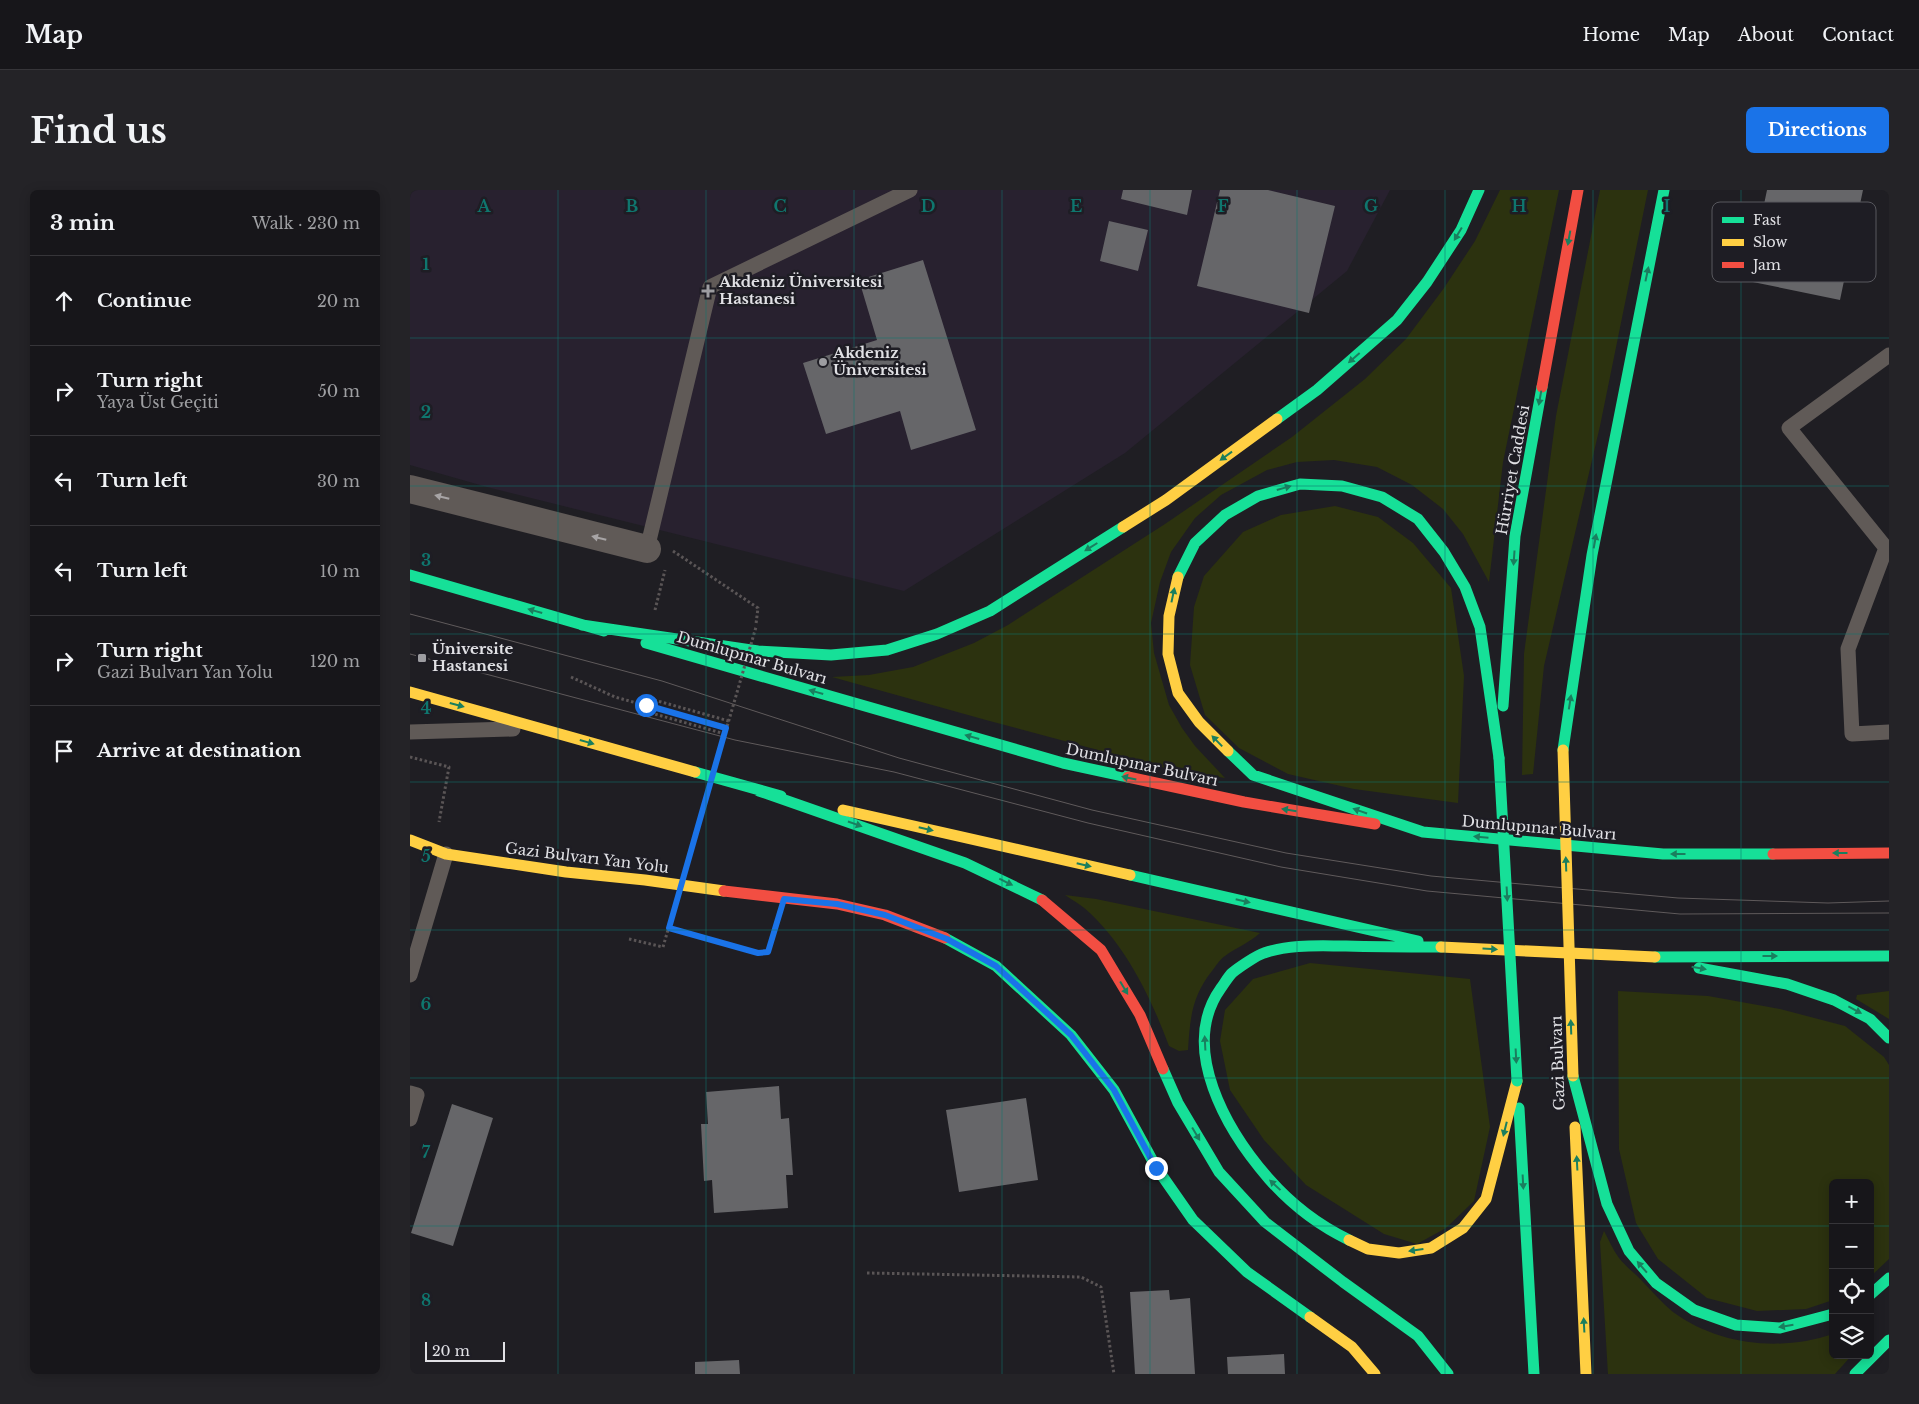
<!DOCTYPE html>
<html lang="en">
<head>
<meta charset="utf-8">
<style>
	body { margin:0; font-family:"Libre Baskerville",serif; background:#242327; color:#f1f3f6 }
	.controls { position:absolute; right:15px; bottom:15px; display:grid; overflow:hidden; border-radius:8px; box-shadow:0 2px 12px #0003 }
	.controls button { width:45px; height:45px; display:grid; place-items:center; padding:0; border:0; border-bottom:1px solid #363539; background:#17161a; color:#f1f3f6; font:25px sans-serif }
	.scale { position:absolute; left:15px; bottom:12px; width:80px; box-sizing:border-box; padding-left:5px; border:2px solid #e1e1e5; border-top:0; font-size:14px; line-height:18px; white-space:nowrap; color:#e1e1e5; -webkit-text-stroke:4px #1e1d24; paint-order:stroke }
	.stop { position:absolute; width:15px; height:15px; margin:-11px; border:4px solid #1a73e8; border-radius:50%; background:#fff }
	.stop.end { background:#1a73e8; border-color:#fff; box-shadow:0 1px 5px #0008 }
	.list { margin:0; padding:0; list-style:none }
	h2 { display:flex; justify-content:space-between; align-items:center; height:65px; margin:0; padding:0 20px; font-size:21px }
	h2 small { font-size:16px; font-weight:400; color:#9e9fa2 }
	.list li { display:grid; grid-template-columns:32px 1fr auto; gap:15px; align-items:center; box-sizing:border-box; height:90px; padding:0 20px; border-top:1px solid #363539 }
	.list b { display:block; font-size:19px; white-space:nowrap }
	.list p { margin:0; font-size:16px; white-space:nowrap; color:#9e9fa2 }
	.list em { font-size:16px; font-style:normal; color:#9e9fa2 }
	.icon { flex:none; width:28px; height:28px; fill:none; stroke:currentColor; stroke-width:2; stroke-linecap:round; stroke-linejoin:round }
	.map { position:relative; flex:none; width:1479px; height:1184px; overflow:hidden; border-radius:8px }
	header { display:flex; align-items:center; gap:30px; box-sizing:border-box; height:70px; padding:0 25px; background:#17161a; border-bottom:1px solid #363539 }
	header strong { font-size:24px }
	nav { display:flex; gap:28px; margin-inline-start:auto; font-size:18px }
	.intro { display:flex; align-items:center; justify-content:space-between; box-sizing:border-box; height:120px; padding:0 30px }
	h1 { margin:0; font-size:35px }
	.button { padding:12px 22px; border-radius:8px; background:#1a73e8; color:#fff; font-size:18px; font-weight:700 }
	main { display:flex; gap:30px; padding:0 30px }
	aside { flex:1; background:#17161a; border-radius:8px; box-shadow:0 2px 12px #0003 }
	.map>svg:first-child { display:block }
	.education { fill:#28212f }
	.green { fill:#2c320f }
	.building { fill:#666669 }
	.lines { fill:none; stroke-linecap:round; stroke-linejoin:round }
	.path { stroke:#5a5556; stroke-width:3; stroke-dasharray:2.5 2.5; stroke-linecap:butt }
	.lane { stroke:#605a57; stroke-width:15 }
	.street { stroke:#605a57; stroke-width:28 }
	.fast { stroke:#16e098; stroke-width:11 }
	.slow { stroke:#ffcf43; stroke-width:11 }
	.jam { stroke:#f24e42; stroke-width:11 }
	.tram { stroke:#5f5a5b; stroke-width:1 }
	.path-bridge { stroke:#5a5556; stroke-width:3; stroke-dasharray:2.5 2.5; stroke-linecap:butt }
	.fast-bridge { stroke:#16e098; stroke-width:11 }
	.slow-bridge { stroke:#ffcf43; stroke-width:11 }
	.oneway { fill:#1a7e5e }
	.oneway2 { fill:#a7a4a5 }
	.route { stroke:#1a73e8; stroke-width:6 }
	.grid { fill:none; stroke:#0f766e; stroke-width:1; stroke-opacity:0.55 }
	.poi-dot { fill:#9d9da1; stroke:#1e1d24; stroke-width:2 }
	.labels { text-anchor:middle; stroke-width:5; stroke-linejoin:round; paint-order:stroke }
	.poi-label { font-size:15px; font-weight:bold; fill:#e1e1e5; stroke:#1e1d24; text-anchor:start }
	.street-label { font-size:15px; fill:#e1e1e5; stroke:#1e1d24 }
	.key { fill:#1e1d24; stroke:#58585e; stroke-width:1 }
	.key-label { font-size:14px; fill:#e1e1e5 }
	.grid-label { font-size:16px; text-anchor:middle; font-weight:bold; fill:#0f766e; stroke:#1e1d24; stroke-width:5; stroke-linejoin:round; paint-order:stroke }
</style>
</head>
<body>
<header>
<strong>Map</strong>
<nav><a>Home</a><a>Map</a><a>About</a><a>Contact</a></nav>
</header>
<div class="intro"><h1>Find us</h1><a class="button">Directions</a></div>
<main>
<aside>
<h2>3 min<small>Walk · 230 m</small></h2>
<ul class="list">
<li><svg class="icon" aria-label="ahead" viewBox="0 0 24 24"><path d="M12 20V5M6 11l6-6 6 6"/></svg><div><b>Continue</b></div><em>20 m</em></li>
<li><svg class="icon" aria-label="right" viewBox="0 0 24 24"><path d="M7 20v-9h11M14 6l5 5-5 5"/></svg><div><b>Turn right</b><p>Yaya Üst Geçiti</p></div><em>50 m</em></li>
<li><svg class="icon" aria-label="left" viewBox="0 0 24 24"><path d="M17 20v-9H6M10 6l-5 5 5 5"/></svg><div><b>Turn left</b></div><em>30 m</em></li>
<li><svg class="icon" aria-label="left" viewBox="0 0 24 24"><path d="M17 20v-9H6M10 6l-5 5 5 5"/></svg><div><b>Turn left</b></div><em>10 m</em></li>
<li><svg class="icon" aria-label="right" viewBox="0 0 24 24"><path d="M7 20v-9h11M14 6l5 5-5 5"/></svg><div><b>Turn right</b><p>Gazi Bulvarı Yan Yolu</p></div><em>120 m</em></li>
<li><svg class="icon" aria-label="arrive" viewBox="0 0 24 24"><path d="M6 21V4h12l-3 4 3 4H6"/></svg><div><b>Arrive at destination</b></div></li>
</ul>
</aside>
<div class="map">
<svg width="1479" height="1184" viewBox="0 0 1479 1184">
	<rect width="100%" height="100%" fill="#1f1e23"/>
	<path class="education" d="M0 0H980L937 81 715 263 494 401 77 297 0 275Z"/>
	<path class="green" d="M1090 0H1149L1093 272 1079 392 1053 344 1033 319 1002 295 967 277 924 270 887 272 857 280 811 305 785 328 761 362 750 392 741 433 744 463 759 515 772 538 785 556 815 588 755 578 576 530 422 487 459 485 503 477 564 453 598 435 755 334 882 247 955 189 996 149 1034 98 1065 51Z
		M1190 0H1238L1190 236 1134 476 1123 584 1112 585 1114 464 1146 226Z
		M925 316 968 327 1003 353 1041 398 1054 486 1048 613 944 599 878 584 829 558 795 525 780 475 784 417 794 386 833 342 871 325Z
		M655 705 686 709 850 743C839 753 827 757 815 766 810 769 806 776 802 781 782 806 780 828 778 860L769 861 759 856C741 808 718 760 681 724 673 716 664 711 655 705Z
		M900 773 1060 789 1080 937 1064 1011 1036 1038 1007 1054 974 1044 896 995 854 950 820 900 810 851 815 820 843 789Z
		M1208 801 1298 806 1370 819 1435 836 1474 867 1479 875V1069L1460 1087V993H1423V1110L1396 1119 1347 1121 1297 1108 1248 1069 1226 1033 1209 959Z
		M1479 801V829L1446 809 1447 805Z
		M1194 1041C1199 1050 1203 1060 1209 1068 1216 1077 1226 1084 1233 1092 1243 1102 1252 1113 1263 1122 1308 1155 1370 1162 1423 1144V1165H1442L1425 1184H1198L1190 1052Z"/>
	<path class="building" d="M713 0H782L777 25 711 9Z
		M810 0H858L925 16 899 123 787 96Z
		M1357 0H1453L1430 110 1338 91Z
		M699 31 738 40 728 81 690 71Z
		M513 70 566 240 501 260 490 221 416 244 393 173 467 150 449 90Z
		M369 896 371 929 379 928 383 985H376L378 1018 304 1023 302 990 294 991 291 934H298L296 902Z
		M616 908 628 990 549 1002 536 920Z
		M42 914 83 928 43 1056 1 1043Z
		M759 1100 760 1110 780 1108 785 1184H725L720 1102Z
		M874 1164 875 1184H818L817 1167Z
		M329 1170 330 1184H285V1172Z"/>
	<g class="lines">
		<path class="path" d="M263 361 348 418 346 434
			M245 420 255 380
			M161 487 205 507 316 538
			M315 544 234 521 237 508 319 531
			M0 567 39 577 29 632
			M259 738 348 763 358 762 366 734
			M219 749 253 757
			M457 1083 671 1087 691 1097 704 1184"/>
		<path class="lane" d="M1479 165 1379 238 1476 358 1438 459 1442 544 1479 542
			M237 359 300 97 500 0
			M0 542 103 539
			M0 785 36 664
			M0 903 7 905 0 929"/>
		<path class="street" d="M0 299 237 359"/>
		<path class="fast" d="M867 229 907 200 987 130 1017 92 1051 40 1069 0
			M0 385 194 441
			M768 387 785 353 815 325 848 306 890 294 932 296 972 307 1008 329 1034 362 1055 397 1070 437 1089 568
			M172 435 348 461 421 465 477 460 527 444 580 421 713 337
			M236 453 653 573 718 587
			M1093 516 1105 346 1132 197
			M1153 560 1182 365 1254 0
			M818 561 843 585 1013 642 1253 664H1363
			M285 582 371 606
			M349 601 555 673 632 710
			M720 685 1008 751
			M535 748 586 776 661 845 704 900 746 977 783 1030 837 1082 900 1127
			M1245 767 1479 766
			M1289 778 1377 794 1424 810 1460 829 1479 848
			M753 879 768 913 809 982 855 1032 933 1092 1008 1146 1038 1184
			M1163 886 1197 1014 1219 1061 1246 1093 1284 1120 1326 1135 1370 1138 1423 1124
			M1109 918 1124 1184
			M939 1050C910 1036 881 1014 859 989 817 941 768 858 811 798 814 794 818 787 822 783 828 778 847 765 854 763 880 754 909 756 936 756 968 757 999 757 1031 757
			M1460 1105 1479 1088
			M1445 1184 1479 1150"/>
		<path class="slow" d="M713 337 756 310 867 229
			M768 387 759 426 758 464 768 503 789 532 818 561
			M0 502 285 582
			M433 620 720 685
			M0 650 36 664 156 682 235 690 314 701
			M1031 757 1245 767
			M1165 937 1176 1184
			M939 1050 958 1059 989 1063 1021 1058 1053 1038 1076 1009 1107 891
			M900 1127 942 1157 965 1184"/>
		<path class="jam" d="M1132 197 1168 0
			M718 587 834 612 965 634
			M1363 664 1479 663
			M314 701 427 714 475 725 535 748
			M632 710 691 760 730 825 753 879"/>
		<path class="tram" d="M0 424 252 491 489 568 682 620 876 663 1021 686 1268 708 1418 713 1479 711
			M0 464 325 550 484 582 678 633 871 677 1017 701 1270 724 1479 723"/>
		<path class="path-bridge" d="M253 757 346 437"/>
		<path class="fast-bridge" d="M1089 568 1107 891"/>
		<path class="slow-bridge" d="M1153 560 1163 886"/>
	</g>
	<defs><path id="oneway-solid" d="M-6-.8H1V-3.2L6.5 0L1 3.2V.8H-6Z" transform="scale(1.25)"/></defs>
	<g class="oneway">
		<use href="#oneway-solid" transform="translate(1048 44) rotate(121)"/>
		<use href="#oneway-solid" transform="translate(1159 48) rotate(100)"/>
		<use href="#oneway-solid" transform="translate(1237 84) rotate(-78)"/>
		<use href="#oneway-solid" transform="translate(944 168) rotate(139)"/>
		<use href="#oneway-solid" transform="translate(1130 208) rotate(100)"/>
		<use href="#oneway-solid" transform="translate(816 266) rotate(144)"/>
		<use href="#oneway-solid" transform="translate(874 298) rotate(-16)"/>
		<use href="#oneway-solid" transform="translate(1185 351) rotate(-80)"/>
		<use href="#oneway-solid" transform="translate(681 357) rotate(148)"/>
		<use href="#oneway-solid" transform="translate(1104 368) rotate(94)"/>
		<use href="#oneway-solid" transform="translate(763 405) rotate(-78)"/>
		<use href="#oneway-solid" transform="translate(125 421) rotate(-164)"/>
		<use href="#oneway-solid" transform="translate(406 502) rotate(-164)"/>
		<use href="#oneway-solid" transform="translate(1160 512) rotate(-81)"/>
		<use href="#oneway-solid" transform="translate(47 515) rotate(15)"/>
		<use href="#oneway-solid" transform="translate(562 547) rotate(-164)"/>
		<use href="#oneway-solid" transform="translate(807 551) rotate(-134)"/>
		<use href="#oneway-solid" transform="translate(177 552) rotate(16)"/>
		<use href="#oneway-solid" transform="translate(719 588) rotate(-168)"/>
		<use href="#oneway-solid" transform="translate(879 620) rotate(-171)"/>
		<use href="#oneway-solid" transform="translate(950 621) rotate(-161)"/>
		<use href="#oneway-solid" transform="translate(445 634) rotate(19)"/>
		<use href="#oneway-solid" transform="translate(516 639) rotate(13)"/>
		<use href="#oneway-solid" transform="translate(1071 647) rotate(-175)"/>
		<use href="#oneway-solid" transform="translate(1430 663) rotate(180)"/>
		<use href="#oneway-solid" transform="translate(1268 664) rotate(180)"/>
		<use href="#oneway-solid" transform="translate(1156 674) rotate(-92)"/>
		<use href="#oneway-solid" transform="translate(674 675) rotate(13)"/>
		<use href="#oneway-solid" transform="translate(596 692) rotate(26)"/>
		<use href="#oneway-solid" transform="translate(1097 704) rotate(87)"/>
		<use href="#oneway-solid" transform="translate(833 711) rotate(13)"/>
		<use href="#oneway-solid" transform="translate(1080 759) rotate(3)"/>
		<use href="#oneway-solid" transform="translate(1360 766)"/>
		<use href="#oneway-solid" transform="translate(1289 778) rotate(10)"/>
		<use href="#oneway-solid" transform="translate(714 798) rotate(59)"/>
		<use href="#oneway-solid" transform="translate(1445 820) rotate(28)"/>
		<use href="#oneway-solid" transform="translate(1161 837) rotate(-92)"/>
		<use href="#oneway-solid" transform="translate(795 853) rotate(-93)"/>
		<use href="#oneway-solid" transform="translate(1106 866) rotate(87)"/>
		<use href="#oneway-solid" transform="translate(1095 939) rotate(104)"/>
		<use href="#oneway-solid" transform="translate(786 944) rotate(59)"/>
		<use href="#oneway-solid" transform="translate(1167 973) rotate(-93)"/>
		<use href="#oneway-solid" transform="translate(1113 992) rotate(87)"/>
		<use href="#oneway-solid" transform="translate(865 995) rotate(-137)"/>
		<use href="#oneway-solid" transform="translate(1006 1060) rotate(172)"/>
		<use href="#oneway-solid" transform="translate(1232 1077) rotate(-131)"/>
		<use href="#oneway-solid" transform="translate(1174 1135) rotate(-93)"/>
		<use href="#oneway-solid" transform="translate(1376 1136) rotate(171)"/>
	</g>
	<g class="oneway2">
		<use href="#oneway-solid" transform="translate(32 307) rotate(-166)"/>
		<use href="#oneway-solid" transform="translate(189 348) rotate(-166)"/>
	</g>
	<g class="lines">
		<path class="route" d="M236 515 316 538 259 738 348 763 358 762 374 709 427 714 475 725 537 749 586 776 661 845 704 900 746 978"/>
	</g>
	<path class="grid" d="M148 0V1184M296 0V1184M444 0V1184M592 0V1184M740 0V1184M887 0V1184M1035 0V1184M1183 0V1184M1331 0V1184M0 148H1479M0 296H1479M0 444H1479M0 592H1479M0 740H1479M0 888H1479M0 1036H1423M1460 1036H1479"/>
	<g class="poi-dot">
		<path d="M295.5 93.5h5v5h5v5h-5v5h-5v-5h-5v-5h5z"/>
		<circle cx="413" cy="172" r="5"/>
		<rect x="7" y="463" width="10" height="10" rx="2.5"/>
	</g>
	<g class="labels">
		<g class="poi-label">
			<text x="309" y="97">Akdeniz Üniversitesi<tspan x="309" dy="17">Hastanesi</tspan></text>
			<text x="423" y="168">Akdeniz<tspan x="423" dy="17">Üniversitesi</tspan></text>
			<text x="22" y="464">Üniversite<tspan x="22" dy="17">Hastanesi</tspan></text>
		</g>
		<g class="street-label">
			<text transform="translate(1103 280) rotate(-80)" y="5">Hürriyet Caddesi</text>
			<text transform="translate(342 468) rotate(16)" y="5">Dumlupınar Bulvarı</text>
			<text transform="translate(732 575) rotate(12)" y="5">Dumlupınar Bulvarı</text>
			<text transform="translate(1129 638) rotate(5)" y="5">Dumlupınar Bulvarı</text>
			<text transform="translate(177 668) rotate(7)" y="5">Gazi Bulvarı Yan Yolu</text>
			<text transform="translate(1148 873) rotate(-92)" y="5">Gazi Bulvarı</text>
		</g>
	</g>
	<rect x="1302" y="12" width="164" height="80" rx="8" class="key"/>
	<rect x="1312" y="27" width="22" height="6" fill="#16e098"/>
	<rect x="1312" y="49" width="22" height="7" fill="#ffcf43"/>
	<rect x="1312" y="72" width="22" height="6" fill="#f24e42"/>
	<g class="key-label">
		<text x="1343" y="35">Fast</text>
		<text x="1343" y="57">Slow</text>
		<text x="1343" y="80">Jam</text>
	</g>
	<g class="grid-label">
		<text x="74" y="22">A</text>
		<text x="222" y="22">B</text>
		<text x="370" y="22">C</text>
		<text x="518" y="22">D</text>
		<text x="666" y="22">E</text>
		<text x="813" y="22">F</text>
		<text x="961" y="22">G</text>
		<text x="1109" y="22">H</text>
		<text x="1257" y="22">I</text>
		<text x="16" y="80">1</text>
		<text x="16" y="228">2</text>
		<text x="16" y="376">3</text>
		<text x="16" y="524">4</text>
		<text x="16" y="672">5</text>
		<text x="16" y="820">6</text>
		<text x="16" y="968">7</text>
		<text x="16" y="1116">8</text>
	</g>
</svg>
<div class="controls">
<button>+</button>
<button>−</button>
<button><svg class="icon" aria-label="locate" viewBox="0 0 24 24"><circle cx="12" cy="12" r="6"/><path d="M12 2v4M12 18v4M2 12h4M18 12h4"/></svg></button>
<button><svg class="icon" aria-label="layers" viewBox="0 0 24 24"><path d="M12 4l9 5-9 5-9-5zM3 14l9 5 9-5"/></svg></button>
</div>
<div class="scale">20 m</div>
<div class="stop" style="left:236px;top:515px"></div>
<div class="stop end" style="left:746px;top:978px"></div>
</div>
</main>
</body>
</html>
